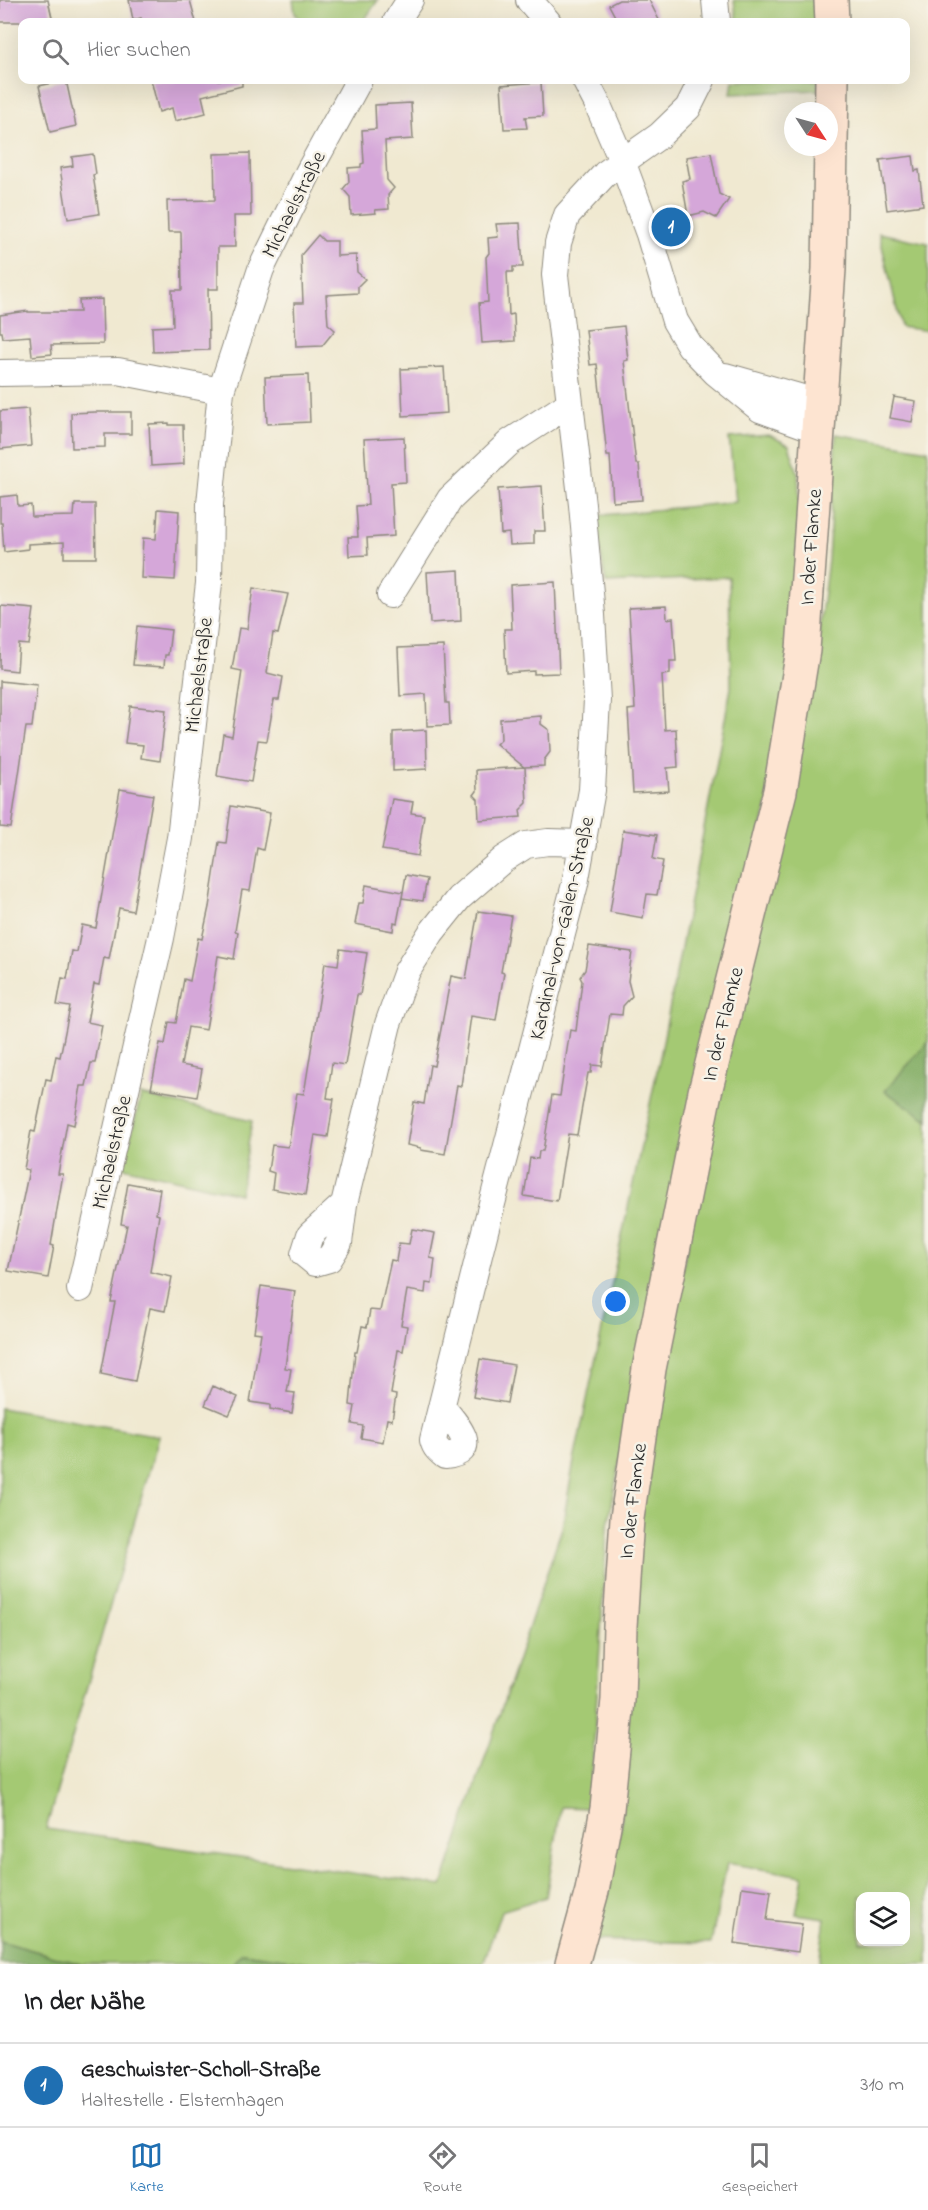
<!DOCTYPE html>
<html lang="de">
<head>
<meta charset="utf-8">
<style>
	body { margin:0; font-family:"Indie Flower",sans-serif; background:#f2f2f2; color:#202124 }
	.controls { position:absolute; right:18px; bottom:18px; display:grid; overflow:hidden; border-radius:12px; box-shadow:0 6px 24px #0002 }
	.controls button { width:54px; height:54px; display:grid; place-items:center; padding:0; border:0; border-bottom:2px solid #e0e0e0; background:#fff; color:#202124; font:30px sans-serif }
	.compass { position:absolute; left:784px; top:102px; width:54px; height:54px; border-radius:50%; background:#fff; box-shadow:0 6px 24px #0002; rotate:126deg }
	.you { position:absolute; left:616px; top:1302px; width:21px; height:21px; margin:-15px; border:4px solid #fff; border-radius:50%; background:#1a73e8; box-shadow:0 0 0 9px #1a73e833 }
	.badge { display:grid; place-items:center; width:39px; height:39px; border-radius:50%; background:#1f6fb2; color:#fff; font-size:20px; font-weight:700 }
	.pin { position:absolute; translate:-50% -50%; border:3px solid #fff; box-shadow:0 2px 6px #0006 }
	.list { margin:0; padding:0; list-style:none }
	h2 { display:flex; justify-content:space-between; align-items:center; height:78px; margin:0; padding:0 24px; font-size:26px }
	h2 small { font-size:20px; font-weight:400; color:#757577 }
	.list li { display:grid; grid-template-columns:39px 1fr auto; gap:18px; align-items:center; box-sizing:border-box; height:84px; padding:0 24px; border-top:2px solid #e0e0e0 }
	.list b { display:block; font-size:22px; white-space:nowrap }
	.list p { margin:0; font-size:20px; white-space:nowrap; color:#757577 }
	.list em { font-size:20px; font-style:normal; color:#757577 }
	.icon { flex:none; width:33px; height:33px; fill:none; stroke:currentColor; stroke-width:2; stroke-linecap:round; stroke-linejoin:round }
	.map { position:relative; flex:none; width:928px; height:1964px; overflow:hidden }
	.search { position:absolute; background:#fff; box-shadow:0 6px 24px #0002; left:18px; right:18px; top:18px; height:66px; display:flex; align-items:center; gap:15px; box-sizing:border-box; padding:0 21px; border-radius:12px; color:#757577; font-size:22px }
	.sheet { height:162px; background:#fff }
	nav { display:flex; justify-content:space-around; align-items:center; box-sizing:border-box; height:84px; border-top:2px solid #e0e0e0; background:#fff; font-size:16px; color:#757577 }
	nav a { display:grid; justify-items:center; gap:3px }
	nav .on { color:#1f6fb2 }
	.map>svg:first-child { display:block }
	.green { fill:#a4c973; stroke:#687a4f; stroke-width:1.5; fill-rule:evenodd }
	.forest { fill:#83ad65; stroke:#576c48; stroke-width:1.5 }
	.building { fill:#d5a7d9 }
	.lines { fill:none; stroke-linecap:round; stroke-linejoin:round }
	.street-casing { stroke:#8e8a7e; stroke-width:28 }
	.secondary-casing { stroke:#8e8a7e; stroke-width:36 }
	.street { stroke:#fff; stroke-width:26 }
	.secondary { stroke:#fde4d1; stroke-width:33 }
	.labels { text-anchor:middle; stroke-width:5; stroke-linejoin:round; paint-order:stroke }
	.street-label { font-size:21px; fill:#2b2b2b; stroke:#f7f3e8 }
</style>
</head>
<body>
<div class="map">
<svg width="928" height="1964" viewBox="0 0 928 1964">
	<rect width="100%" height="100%" fill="#f7f3e8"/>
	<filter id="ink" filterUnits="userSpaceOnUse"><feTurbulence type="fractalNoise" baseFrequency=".0167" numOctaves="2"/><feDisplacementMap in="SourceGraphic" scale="12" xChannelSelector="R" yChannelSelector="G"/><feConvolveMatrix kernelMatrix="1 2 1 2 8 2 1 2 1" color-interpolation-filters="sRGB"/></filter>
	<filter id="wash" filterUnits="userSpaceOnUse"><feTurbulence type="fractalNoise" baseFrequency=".008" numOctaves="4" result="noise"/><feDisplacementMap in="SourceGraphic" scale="24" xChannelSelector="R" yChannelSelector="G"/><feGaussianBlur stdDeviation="1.35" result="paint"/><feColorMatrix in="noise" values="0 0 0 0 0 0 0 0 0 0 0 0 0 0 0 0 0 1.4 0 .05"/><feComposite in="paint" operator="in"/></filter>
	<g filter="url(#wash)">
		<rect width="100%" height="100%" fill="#f0e9d1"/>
		<path class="green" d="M293 0H378L363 22H302L295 13Z
			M734 0H814L815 22H737Z
			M733 80H818V90L731 94Z
			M879 233 928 243V331L901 327Z
			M836 434 928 450V1042L886 1091 928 1120V1964H819L825 1918 796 1914 803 1876 727 1863 711 1943 590 1940 621 1827 638 1535 649 1447 716 1091 817 648 828 560ZM860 1896H906V1942H860Z
			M769 435 789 445 798 473 800 512 786 720 620 1458 607 1531 590 1808 561 1807 546 1897 501 1911 483 1964H318L242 1953 232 1964H81L0 1941V1408L159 1436 46 1829 442 1886 562 1528 574 1461 661 1052 731 688 729 577 606 583 594 516 736 502 729 438Z
			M141 1095 252 1121 240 1194 123 1167Z"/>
		<path class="forest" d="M928 1042V1120L885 1091Z
			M0 1941 81 1964H0Z
			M242 1953 318 1964H232Z"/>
		<g id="blocks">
			<path class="building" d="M0 0H48L53 22H0Z
				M129 0H190L196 22H142L141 18 133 20Z
				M619 0H649L660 22H618L609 5Z
				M66 80 76 126 50 132 39 86Z
				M151 80H242V86L202 96 206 113 175 121 172 108 159 112Z
				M541 82 543 116 525 117 527 128 504 129 501 85Z
				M411 103 413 139 385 141 387 180 394 188 388 195 389 209 375 210 376 213 351 215 350 197 343 189 349 182 348 168 361 167V164L364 163 362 130 376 129 375 105Z
				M250 153 251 216H234L235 247H218V289H208L209 350 153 352 152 327 173 326 172 290H182L181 232H168L167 201 215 200 214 154Z
				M711 153 719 194 729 199 716 218 704 212 688 216 682 181 690 179 686 157Z
				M93 154 96 174 93 175 99 214 68 219 60 168 73 166 72 157Z
				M913 156 915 171 919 170 923 205 887 210 880 160Z
				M520 223 523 267H513V272H507L509 315 514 314 515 341 482 343 479 303 488 302 486 257 489 253 488 238 498 237 496 224Z
				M318 235 324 241H337V256L356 255 357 272 365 279 358 286V293L326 295 328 324 335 330 322 346 296 347 294 303H303L301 255Z
				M102 299 103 344 51 345 52 354 32 356 30 336 3 338 2 332H0V315L28 311V312H80L79 300Z
				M624 326 628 360 624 361 636 464H639L642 500 613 502 610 456H607L597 364 590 365 586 330Z
				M444 367 447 413 403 416 401 369Z
				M308 375 310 422 267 424 265 377Z
				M894 397 916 401 912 422 890 418Z
				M28 409 31 446 0 449V411Z
				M95 412H131V434H105V447L72 448 71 413Z
				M169 423V425H183L184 464 151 466 149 424Z
				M404 437 406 482 391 483 394 536 367 538 368 555 349 556 348 537H358L356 506 368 505 364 439Z
				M542 486 545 531H534V544L510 545 509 533 501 534 498 489Z
				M17 495 18 506 31 505 32 517 74 516 75 504H95L96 558H64V542L28 544V549L4 552 2 523H0V497Z
				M158 509 179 511 175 580 141 578 143 538 156 539Z
				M459 570 461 621 430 623 427 572Z
				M555 582 559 673 534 674V671L506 673 504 629H512L510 585Z
				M253 588 288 594 278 634 273 633 267 673 283 677 279 700H274L267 741 258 740 251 782 217 776 223 734 232 736 242 671 232 669 239 628 247 629Z
				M1 606 34 609 29 645 19 644 17 671 0 669Z
				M666 606 667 619 673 618 676 661H670V674L662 675 665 730 676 729 678 767 667 768 669 791 633 793 628 710 635 709 629 608Z
				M137 626 171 630 168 655H165L164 667 133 665Z
				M443 646 446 703H449L450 725 427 726 426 694 400 696 398 648Z
				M0 681 37 685 32 727H26L11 828 0 827Z
				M130 706 166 710 160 761 141 758 143 745 125 743Z
				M541 716V724L549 730 550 752 544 760V766L524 767 496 744 501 739 500 719Z
				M426 730 427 769 393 771V732Z
				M525 767 527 803 520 810 521 817 479 820 478 799 474 795 477 791 476 770Z
				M120 789 153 795 133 911 119 908 109 959 104 958 99 985 94 984 87 1022 102 1025 95 1063H91L86 1086H81L74 1125 67 1123 58 1174H63L51 1245 54 1246 48 1278 8 1271 29 1170 24 1169 31 1131 35 1132 46 1079 51 1080 56 1056 60 1057 70 1007 57 1005 62 978 67 979 72 951 77 952 82 925 96 928Z
				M392 799 413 802 411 813 424 815 418 856 382 850Z
				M231 806 270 813 263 850 257 848 250 891 242 890 235 931 238 932 234 959 218 956 206 1030 188 1027 181 1065 202 1069 197 1097 151 1089 160 1043 165 1044 169 1022 176 1023 184 979 190 981 198 938 202 939 209 907 219 842 226 843Z
				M623 830 657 835 653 859 663 861 657 895 647 894 643 918 610 912Z
				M406 875 427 879 423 901 402 898Z
				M366 885 403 892 397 923 394 922 393 931 355 924 359 903H363Z
				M478 911 511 916 501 972 504 973 496 1020 471 1016 461 1086 457 1085 445 1154 421 1150V1148L407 1145 414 1102 424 1104 430 1065 434 1066 451 976 466 979Z
				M589 946 632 952 628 981 632 996 623 1006 622 1015 610 1014 602 1066 592 1065 591 1073H588L577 1135 568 1134 557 1201 524 1196 530 1158 538 1159 539 1151H543L552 1095 560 1096 570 1030 576 1031 582 981 580 977 585 970Z
				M340 949 367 953 360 995H357L345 1065 332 1063 327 1098 334 1099 328 1137 315 1135 305 1195 272 1189 274 1173 268 1171 272 1145 288 1147 297 1093 304 1094 325 963 338 965Z
				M128 1183 160 1189 156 1214 159 1215 150 1272 172 1277 165 1311 150 1308 135 1381 101 1374 115 1302H111L127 1225 121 1224Z
				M412 1229 435 1233 430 1258 435 1259 432 1284 426 1283 425 1293 407 1290 401 1325 407 1326 403 1351 398 1350 391 1394 396 1395 392 1420 387 1419 383 1442 361 1438 363 1426 352 1424 355 1406 350 1405 355 1352H357L362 1326 367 1327 370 1310 380 1311 391 1260 396 1261 399 1243 409 1244Z
				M261 1286 295 1291 285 1368 291 1369 287 1392 295 1393 292 1413 270 1409V1405L250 1402 261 1333 254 1332Z
				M480 1359 514 1365 507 1403 473 1397Z
				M213 1386 238 1397 229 1415 205 1405Z
				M742 1887 771 1891 767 1920 802 1924 798 1952 734 1943Z"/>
		</g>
	</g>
	<g filter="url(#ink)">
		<use href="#blocks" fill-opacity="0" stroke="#8e8a7e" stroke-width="1.5"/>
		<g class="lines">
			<g class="street-casing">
				<path id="street" d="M529 0 548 22
					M715 0 717 22
					M396 22 410 0
					M585 80 597 103 622 161 649 234 675 321 690 346 716 373 760 409 818 430
					M0 373 118 371 221 391
					M725 376 820 403
					M390 595 450 499 510 442 569 404
					M344 1204 339 1243 329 1259 315 1263 304 1254 310 1235 344 1204 388 1024 407 971 431 933 459 898 504 859 526 845 548 842 584 843
					M80 1289 161 938 180 838 209 583 210 504 221 391 261 269 309 171 359 80
					M442 1407C454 1422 484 1452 445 1456 439 1451 435 1448 433 1440L488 1219 575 884 592 790 597 700 592 615 582 505 555 275 558 243 567 215 605 174 659 136 688 108 702 80"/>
			</g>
			<g class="secondary-casing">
				<path id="secondary" d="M831 0 832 22
					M572 1964 592 1891 607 1809 618 1700 620 1626 627 1518 649 1369 705 1092 780 791 803 650 829 269 832 80"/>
			</g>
			<use href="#street" class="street"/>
			<use href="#secondary" class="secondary"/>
		</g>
	</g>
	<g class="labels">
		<g class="street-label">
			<text transform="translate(293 204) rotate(-63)" y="7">Michaelstraße</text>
			<text transform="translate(810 547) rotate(-86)" y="7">In der Flamke</text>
			<text transform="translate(198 675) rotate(-83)" y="7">Michaelstraße</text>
			<text transform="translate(561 928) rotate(-77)" y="7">Kardinal-von-Galen-Straße</text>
			<text transform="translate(722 1024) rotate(-76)" y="7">In der Flamke</text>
			<text transform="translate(111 1152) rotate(-77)" y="7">Michaelstraße</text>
			<text transform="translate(632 1501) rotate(-83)" y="7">In der Flamke</text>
		</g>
	</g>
</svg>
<div class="controls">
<button><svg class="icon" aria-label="layers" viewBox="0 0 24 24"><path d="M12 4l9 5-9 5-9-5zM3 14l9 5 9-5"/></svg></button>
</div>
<svg class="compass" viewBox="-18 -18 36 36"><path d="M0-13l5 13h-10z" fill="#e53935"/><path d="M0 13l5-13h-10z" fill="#757577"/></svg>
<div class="you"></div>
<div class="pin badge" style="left:671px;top:227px">1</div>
<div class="search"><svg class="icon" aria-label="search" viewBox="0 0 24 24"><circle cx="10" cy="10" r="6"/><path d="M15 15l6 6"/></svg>Hier suchen</div>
</div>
<section class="sheet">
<h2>In der Nähe<small></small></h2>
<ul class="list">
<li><span class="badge">1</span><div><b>Geschwister-Scholl-Straße</b><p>Haltestelle · Elsternhagen</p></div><em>310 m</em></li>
</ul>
</section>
<nav>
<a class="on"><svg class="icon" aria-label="map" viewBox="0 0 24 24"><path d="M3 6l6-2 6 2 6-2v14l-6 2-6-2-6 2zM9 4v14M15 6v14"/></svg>Karte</a>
<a><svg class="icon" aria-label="directions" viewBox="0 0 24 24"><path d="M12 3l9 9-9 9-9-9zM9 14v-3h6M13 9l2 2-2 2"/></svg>Route</a>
<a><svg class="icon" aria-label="saved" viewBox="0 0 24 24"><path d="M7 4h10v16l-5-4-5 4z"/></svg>Gespeichert</a>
</nav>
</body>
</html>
